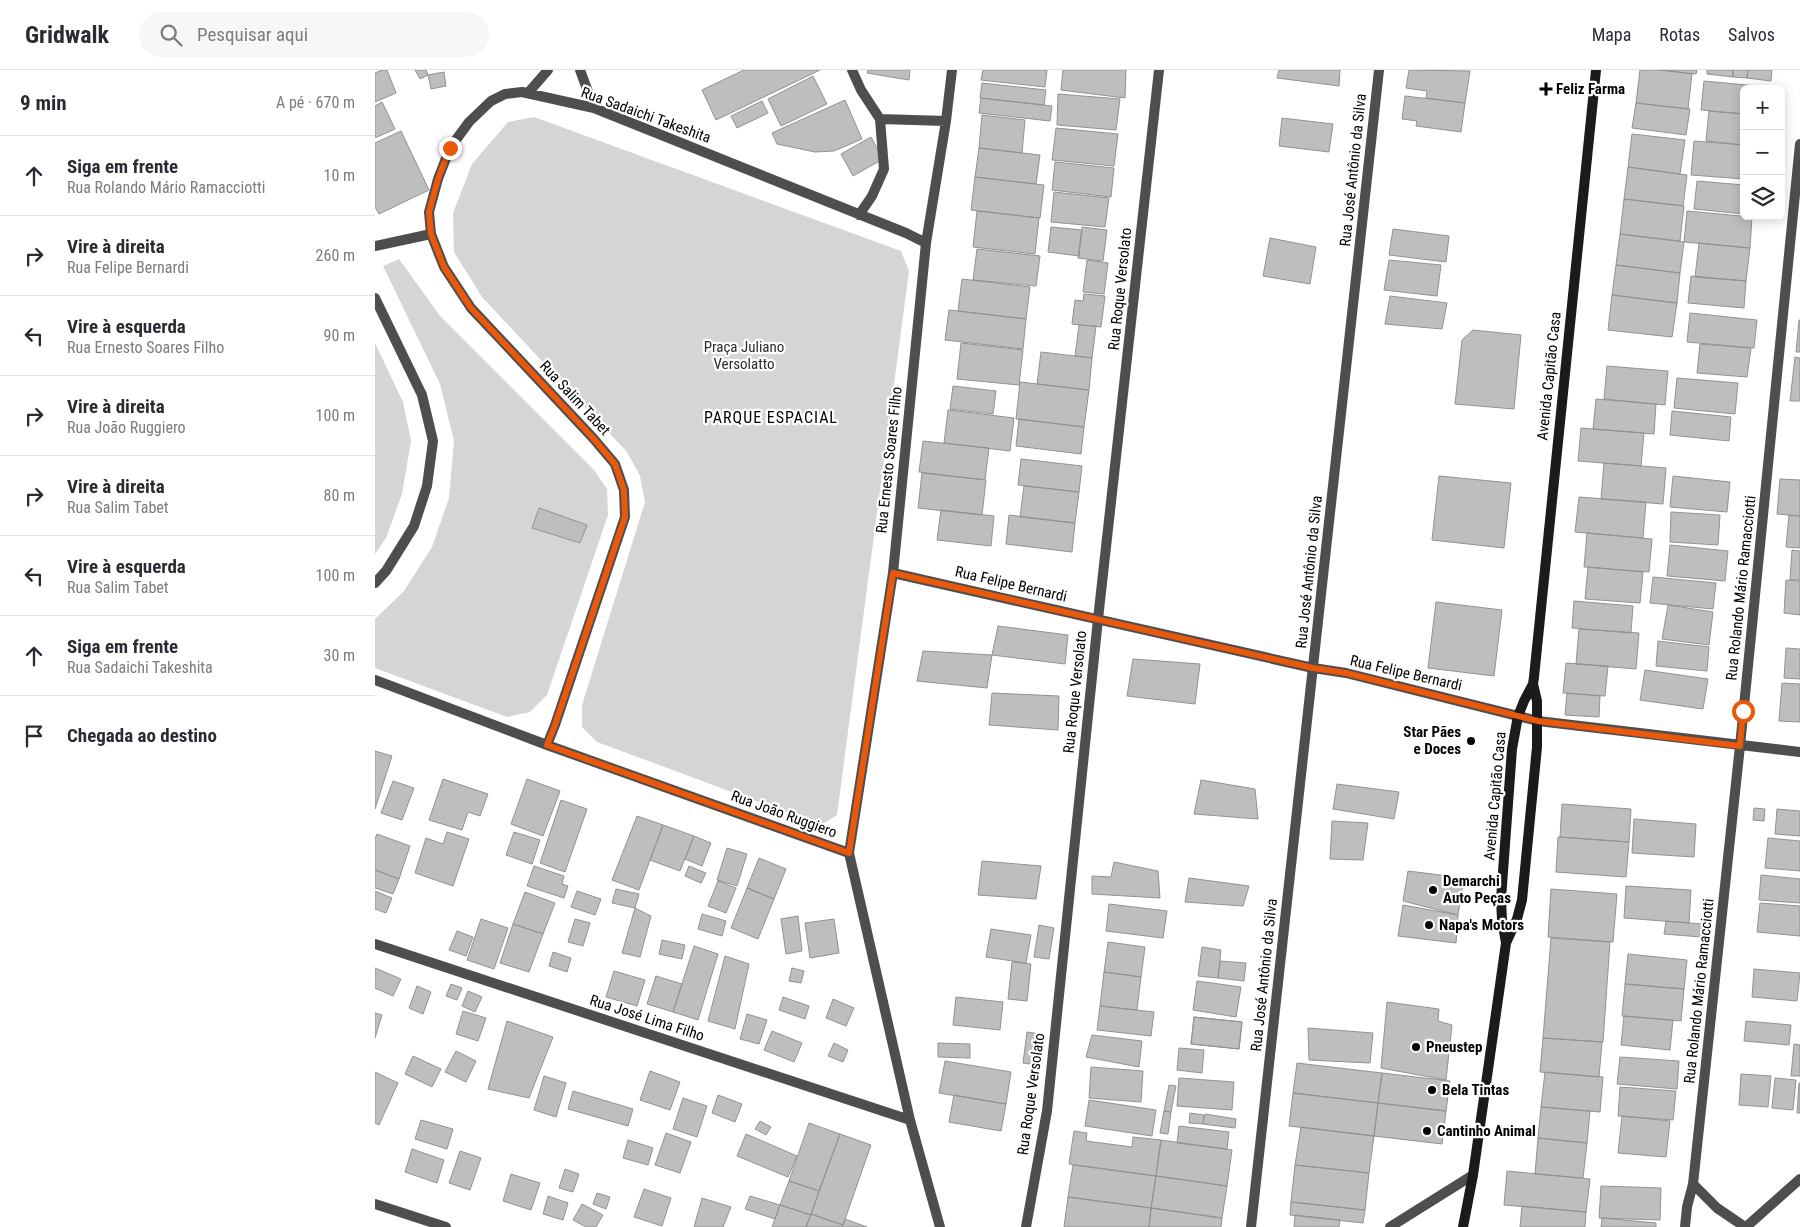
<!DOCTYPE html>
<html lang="pt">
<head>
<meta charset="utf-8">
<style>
	body { margin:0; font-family:"Roboto Condensed",sans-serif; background:#f7f7f7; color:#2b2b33 }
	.controls { position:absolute; right:15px; top:15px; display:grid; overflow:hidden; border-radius:8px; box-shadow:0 2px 12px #0003 }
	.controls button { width:45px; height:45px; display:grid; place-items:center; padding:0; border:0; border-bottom:1px solid #e1e1e2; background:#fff; color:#2b2b33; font:25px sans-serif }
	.stop { position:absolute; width:15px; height:15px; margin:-11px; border:4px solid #ea580c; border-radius:50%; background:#fff }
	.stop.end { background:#ea580c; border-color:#fff; box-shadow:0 1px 5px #0008 }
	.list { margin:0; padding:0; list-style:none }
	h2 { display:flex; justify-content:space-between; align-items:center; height:65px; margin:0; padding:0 20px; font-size:21px }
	h2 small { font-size:16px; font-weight:400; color:#7c7c81 }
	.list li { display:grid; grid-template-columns:32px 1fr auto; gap:15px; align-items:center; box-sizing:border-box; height:80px; padding:0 20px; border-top:1px solid #e1e1e2 }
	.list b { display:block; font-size:19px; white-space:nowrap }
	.list p { margin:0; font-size:16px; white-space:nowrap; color:#7c7c81 }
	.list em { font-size:16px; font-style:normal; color:#7c7c81 }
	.icon { flex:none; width:28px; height:28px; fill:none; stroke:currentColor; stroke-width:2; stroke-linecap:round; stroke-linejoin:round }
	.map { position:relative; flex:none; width:1425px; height:1157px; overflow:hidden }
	header { display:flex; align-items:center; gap:30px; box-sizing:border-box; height:70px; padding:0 25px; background:#fff; border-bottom:1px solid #e1e1e2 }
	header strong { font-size:24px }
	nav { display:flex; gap:28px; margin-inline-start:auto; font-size:18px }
	.search { width:350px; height:45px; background:#f7f7f7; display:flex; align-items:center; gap:12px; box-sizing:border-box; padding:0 18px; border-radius:28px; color:#7c7c81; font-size:19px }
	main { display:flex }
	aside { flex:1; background:#fff }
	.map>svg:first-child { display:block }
	.green { fill:#d5d5d5 }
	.building { fill:#bebebe; stroke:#929292 }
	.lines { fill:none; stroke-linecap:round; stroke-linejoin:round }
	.minor { stroke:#4e4e4e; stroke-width:10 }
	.secondary { stroke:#1b1b1b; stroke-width:10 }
	.route { stroke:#ea580c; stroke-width:6 }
	.poi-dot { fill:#000; stroke:#fff; stroke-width:2 }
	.labels { text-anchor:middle; stroke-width:4.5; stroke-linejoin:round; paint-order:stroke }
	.poi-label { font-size:15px; font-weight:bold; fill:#000; stroke:#fff; text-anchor:start }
	.street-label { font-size:15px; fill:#000; stroke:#fff }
	.park-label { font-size:15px; fill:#2c2c2c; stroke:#fff }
	.neighbourhood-label { font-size:16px; letter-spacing:1px; fill:#000; stroke:#fff }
</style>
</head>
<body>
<header>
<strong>Gridwalk</strong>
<div class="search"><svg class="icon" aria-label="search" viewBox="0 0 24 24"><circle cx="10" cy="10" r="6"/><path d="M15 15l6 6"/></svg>Pesquisar aqui</div>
<nav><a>Mapa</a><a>Rotas</a><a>Salvos</a></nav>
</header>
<main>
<aside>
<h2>9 min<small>A pé · 670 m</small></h2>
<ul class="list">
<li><svg class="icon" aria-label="ahead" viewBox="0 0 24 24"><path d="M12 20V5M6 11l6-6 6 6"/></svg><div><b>Siga em frente</b><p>Rua Rolando Mário Ramacciotti</p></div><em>10 m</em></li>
<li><svg class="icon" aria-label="right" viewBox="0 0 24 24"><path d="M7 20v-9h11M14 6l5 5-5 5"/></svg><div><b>Vire à direita</b><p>Rua Felipe Bernardi</p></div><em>260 m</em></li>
<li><svg class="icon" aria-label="left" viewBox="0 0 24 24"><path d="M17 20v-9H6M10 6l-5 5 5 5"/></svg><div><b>Vire à esquerda</b><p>Rua Ernesto Soares Filho</p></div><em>90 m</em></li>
<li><svg class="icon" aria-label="right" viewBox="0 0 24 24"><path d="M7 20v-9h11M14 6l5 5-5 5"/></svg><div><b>Vire à direita</b><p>Rua João Ruggiero</p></div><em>100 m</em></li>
<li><svg class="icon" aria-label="right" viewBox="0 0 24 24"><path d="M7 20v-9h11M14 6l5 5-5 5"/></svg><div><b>Vire à direita</b><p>Rua Salim Tabet</p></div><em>80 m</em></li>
<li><svg class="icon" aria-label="left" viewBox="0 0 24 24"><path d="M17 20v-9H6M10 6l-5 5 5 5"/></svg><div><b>Vire à esquerda</b><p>Rua Salim Tabet</p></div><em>100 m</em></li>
<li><svg class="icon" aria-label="ahead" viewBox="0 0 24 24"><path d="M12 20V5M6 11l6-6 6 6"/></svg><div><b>Siga em frente</b><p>Rua Sadaichi Takeshita</p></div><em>30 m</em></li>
<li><svg class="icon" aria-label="arrive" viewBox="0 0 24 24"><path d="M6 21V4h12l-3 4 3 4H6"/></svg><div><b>Chegada ao destino</b></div></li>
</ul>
</aside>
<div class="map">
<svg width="1425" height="1157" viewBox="0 0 1425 1157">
	<rect width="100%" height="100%" fill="#fff"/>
	<path class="green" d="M159 47 526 181 534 201 462 745 446 755 222 672 207 657V635L270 432 265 406 252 382 107 227 79 182 78 143 97 94 133 52Z
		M24 189 65 246 219 400 232 419 233 445 172 625 155 642 132 647 0 598V549L29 521 57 477 74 428 79 371 65 314 8 196Z
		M0 273 28 332 36 371 27 424 11 468 0 484Z"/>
	<path class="building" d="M7 0H12L21 23 0 32V3Z
		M40 0H51L53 5 45 9Z
		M369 0H445L341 50 327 20Z
		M493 0H535L534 10 492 3Z
		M608 0H672L670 17 606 10Z
		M688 0H751L750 28 686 20Z
		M904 0H965L964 16 902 8Z
		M1034 0 1095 1 1090 33 1051 28 1052 21 1031 18Z
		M1265 0H1286L1317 4 1313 39 1261 33Z
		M1286 0H1322L1321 4Z
		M1332 0H1358V7L1332 4Z
		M1358 0H1373L1372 8 1358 7Z
		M1373 0H1397L1396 11 1372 8Z
		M69 2 71 16 56 19 53 5Z
		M438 6 452 34 406 56 393 29Z
		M1329 11 1393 17 1392 19H1369V44L1326 40Z
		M607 13 671 20 669 35 605 28Z
		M683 24 745 29 741 60 682 55Z
		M1030 26 1090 33 1086 62 1041 56 1042 51 1027 49Z
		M606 28 677 36 675 51 604 43Z
		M470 30 487 69 459 81 440 82 402 74 397 63Z
		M387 31 393 43 362 58 356 46Z
		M7 32 20 59 0 68V36Z
		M1261 33 1315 39 1311 65 1257 58Z
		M1334 41 1369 44V75L1331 71Z
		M607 45 650 50 647 83 604 78Z
		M907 48 958 54 954 82 904 76Z
		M681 58 743 64 739 96 677 90Z
		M26 61 54 120 4 144 0 137V73Z
		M1257 64 1310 70 1305 104 1253 97Z
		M496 67 508 89 478 106 466 84Z
		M1319 71 1369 75V109L1316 105Z
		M604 78 665 85 661 114 600 107Z
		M680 92 739 98 736 127 677 120Z
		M1253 97 1312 105 1308 136 1249 129Z
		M600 107 669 115 665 148 596 140Z
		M1322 111 1369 115V144L1319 139Z
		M679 122 734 128 730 157 676 152Z
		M1249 129 1309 136 1305 171 1245 164Z
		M602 141 664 148 660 184 598 177Z
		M1312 141 1377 147 1375 178 1309 172Z
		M676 157 707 160 704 186 673 182Z
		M707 157 732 160 728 191 703 188Z
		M1018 159 1074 166 1071 192 1014 185Z
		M1245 164 1309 172 1305 203 1241 195Z
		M895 168 941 177 935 214 888 206Z
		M1324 173 1375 178 1371 211 1320 207Z
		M602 179 665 186 661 216 598 210Z
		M712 190 733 193 729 224 708 222Z
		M1014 190 1066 195 1062 226 1009 220Z
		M1241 195 1305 203 1302 233 1237 225Z
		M1316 206 1371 211 1369 238 1313 233Z
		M587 209 655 217 651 249 583 241Z
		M709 224 730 226 726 257 697 254 700 230 708 231Z
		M1237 225 1302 233 1297 267 1233 260Z
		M1015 226 1072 233 1067 259 1010 254Z
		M574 240 651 249 648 279 570 270Z
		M1315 243 1382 250 1379 278 1312 272Z
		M1424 250H1425V282H1421Z
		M704 255 721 256 717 288 700 286Z
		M1098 260 1146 265 1139 339 1080 334 1087 270Z
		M586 273 648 280 644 315 582 309Z
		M1325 274 1376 278 1372 307 1322 303Z
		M666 282 717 288 714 320 662 314Z
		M1420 287 1425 288V331H1415Z
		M1232 296 1293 301 1290 335 1229 329Z
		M1302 308 1363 313 1360 344 1299 338Z
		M645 312 714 320 709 357 641 349Z
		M578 316 621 321 618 344 575 339Z
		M1221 329 1281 334 1279 364 1218 359Z
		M573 340 639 348 635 381 569 373Z
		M1297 341 1356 347 1354 371 1295 365Z
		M644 349 709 357 706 384 641 376Z
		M1206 358 1269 363 1266 396 1203 391Z
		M548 371 614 378 610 410 544 402Z
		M646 389 707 396 704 422 643 415Z
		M1229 393 1291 398 1288 434 1226 429Z
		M547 403 611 410 607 445 543 438Z
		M1064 406 1136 413 1129 478 1057 470Z
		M1298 406 1355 412 1352 442 1295 437Z
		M1405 409 1425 410V446L1402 444Z
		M649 416 704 422 700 453 645 447Z
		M1204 427 1271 432 1268 468 1200 462Z
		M164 438 212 455 205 473 157 458Z
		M566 440 619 446 616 476 562 470Z
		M1296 442 1345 445 1343 475 1295 472Z
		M634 445 700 453 697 482 631 474Z
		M1414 445 1425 446V478L1411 477Z
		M1212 463 1277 469 1274 502 1209 497Z
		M1295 475 1353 481 1350 511 1292 506Z
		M1417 480 1425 481V510H1415Z
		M1213 497 1268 502 1265 533 1210 529Z
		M1278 507 1341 513 1338 539 1275 533Z
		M1411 510 1425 511V545L1409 543Z
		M1199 531 1258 536 1256 563 1197 558Z
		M1061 532 1127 540 1119 606 1053 598Z
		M1293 535 1338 542 1334 575 1287 569Z
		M623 556 693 565 690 594 617 585Z
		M1204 559 1264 563 1261 599 1201 594Z
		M1283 571 1334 577 1332 601 1281 596Z
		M1411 578 1425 579V609L1409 608Z
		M548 581 617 585 612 618 542 611Z
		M758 589 825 594 820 634 752 626Z
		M1191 593 1233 596 1230 626 1188 623Z
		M1270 600 1333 609 1328 639 1265 630Z
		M1407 613 1425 614V652L1404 651Z
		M617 623 684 626 683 660 614 655Z
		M1192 623 1225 626 1224 647 1190 645Z
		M0 681 17 686 0 739Z
		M68 709 113 724 105 746 93 742 87 760 54 750Z
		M152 709 185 721 168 766 136 754Z
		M826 710 880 719 883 749 819 744Z
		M18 711 39 718 27 750 6 743Z
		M962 714 1024 722 1019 749 958 739Z
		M186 730 212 739 190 802 165 793Z
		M1187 734 1256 739 1254 772 1185 767Z
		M1379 738 1390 739 1389 751 1378 750Z
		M1402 739 1425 741V766L1400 764Z
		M262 746 288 755 264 820 237 810Z
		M1259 749 1321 754 1319 787 1257 783Z
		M957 751 993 753 988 790 955 789Z
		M288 755 319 766 305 801 275 790Z
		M72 762 94 769 78 816 40 803 51 768 68 774Z
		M139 762 165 770 157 794 131 785Z
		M2 764 35 776 24 809 0 800V769Z
		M319 766 336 773 327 796 310 789Z
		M1183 767 1254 772 1251 807 1181 802Z
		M1393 768 1425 771V801L1390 798Z
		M352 778 372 784 362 816 342 810Z
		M384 788 411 799 399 829 372 818Z
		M607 791 666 796 661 829 603 825Z
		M739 792 783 801 785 828 717 824V806L736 807Z
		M159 796 189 806 187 814 193 816 189 828 152 816Z
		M314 796 331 803 326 813 310 806Z
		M0 800 24 809 18 824 0 818Z
		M1033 801 1089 808 1083 845 1028 831Z
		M1386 805 1425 809V833L1384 830Z
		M814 808 874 816 868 836 810 832Z
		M343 811 361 818 351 843 333 836Z
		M1251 816 1316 820 1314 853 1249 848Z
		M372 818 399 829 383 869 356 858Z
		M241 819 264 824 260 838 237 833Z
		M1176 819 1242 824 1238 872 1173 867Z
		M0 821 17 828 11 843 0 839Z
		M202 821 226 829 220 845 196 837Z
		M150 822 180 833 168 864 138 854Z
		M1385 833 1425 836V866L1382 862Z
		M734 834 792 841 788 868 731 861Z
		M1028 835 1083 845 1081 873 1023 866Z
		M260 838 276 846 265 887 247 883Z
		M327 844 351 851 347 866 323 859Z
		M423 846 427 881 411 884 406 849Z
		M106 849 133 858 119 899 92 890Z
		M200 849 215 853 208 876 193 872Z
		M459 849 464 883 435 888 430 853Z
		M1291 851 1327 854 1326 867 1289 864Z
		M138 854 168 864 154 902 125 893Z
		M664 855 679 858 674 889 659 887Z
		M616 859 656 865 651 893 611 887Z
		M82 861 98 867 91 886 74 880Z
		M1176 868 1235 872 1228 972 1168 968Z
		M287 870 310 875 307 889 284 884Z
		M733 872 770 877 766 907 729 902Z
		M319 876 343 884 323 950 298 942Z
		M827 877 846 880 843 908 823 906Z
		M178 882 196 888 192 902 174 896Z
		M1253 884 1312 890 1309 919 1250 914Z
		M350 886 374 894 360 959 333 951Z
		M845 891 871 893 869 911 843 908Z
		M637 892 656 894 652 931 633 929Z
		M0 898 26 909 18 926 0 918Z
		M417 898 429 901 426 913 414 911Z
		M1379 899 1425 903 1422 931 1377 927Z
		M239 901 270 910 262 936 231 927Z
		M729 902 766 907 762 940 725 936Z
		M281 906 307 914 298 942 272 934Z
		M822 911 866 917 861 947 818 940Z
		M76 914 87 918 82 930 71 926Z
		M1250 914 1309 919 1306 951 1247 946Z
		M42 916 56 922 48 944 34 938Z
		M93 921 107 927 100 942 87 936Z
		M408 927 434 936 430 949 404 940Z
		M581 927 628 932 625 960 578 955Z
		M458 929 479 938 471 956 451 948Z
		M1012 932 1064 939 1063 951 1077 955 1071 1010 1006 998Z
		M725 936 779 942 776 966 722 960Z
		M88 941 111 948 103 971 81 964Z
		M0 943 7 945 0 968Z
		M372 944 392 950 384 974 365 969Z
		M1249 946 1298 950 1295 980 1246 975Z
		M819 947 867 952 864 979 816 974Z
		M819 947 867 952 864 979 816 974Z
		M132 951 178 967 154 1028 113 1019Z
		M1371 951 1416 955 1414 975 1369 971Z
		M933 958 998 963 995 993 934 990Z
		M397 961 427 973 419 992 389 980Z
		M652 962 666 964 662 995 648 993Z
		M717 965 767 971 764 997 711 987Z
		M1168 968 1227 972 1224 1007 1165 1002Z
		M459 973 473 980 468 992 453 986Z
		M563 973 595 974V988L563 987Z
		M1419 974 1425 975V1006H1416Z
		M804 978 829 980 827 1003 802 1000Z
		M81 981 101 991 91 1012 70 1002Z
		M38 986 66 999 57 1017 30 1004Z
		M1245 987 1304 991 1302 1019 1242 1014Z
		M570 991 636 1002 631 1034 564 1023Z
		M922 993 1007 1003 1003 1033 918 1023Z
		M716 997 768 1001 766 1032 714 1028Z
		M275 1001 305 1012 295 1040 265 1030Z
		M0 1002 23 1013 4 1055 0 1053Z
		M1170 1002 1228 1007 1225 1042 1166 1037Z
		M1007 1003 1075 1011 1071 1041 1003 1033Z
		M1366 1004 1396 1006 1393 1037 1364 1035Z
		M169 1006 191 1013 181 1047 159 1040Z
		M804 1008 859 1012 857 1040 802 1036Z
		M1400 1008 1421 1010 1418 1040 1397 1038Z
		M1424 1013H1425V1043H1422Z
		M794 1015 801 1016 796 1042 789 1041Z
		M1245 1017 1301 1021 1298 1050 1243 1046Z
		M198 1021 258 1039 253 1056 193 1039Z
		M918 1023 1003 1033 999 1066 914 1056Z
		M343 1025 367 1034 360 1052 337 1043Z
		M579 1025 631 1034 626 1061 574 1052Z
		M308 1028 332 1036 322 1067 298 1059Z
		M714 1030 781 1040 777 1066 710 1056Z
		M1003 1033 1071 1041 1067 1074 999 1066Z
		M1166 1037 1215 1041 1212 1073 1163 1068Z
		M789 1041 796 1042 793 1064 785 1063Z
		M815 1043 829 1045 828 1054 814 1053Z
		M830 1044 861 1049 860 1058 828 1054Z
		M1247 1046 1295 1051 1291 1087 1243 1083Z
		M46 1050 78 1059 72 1079 40 1069Z
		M385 1051 396 1057 391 1065 380 1059Z
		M434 1053 465 1064 444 1121 414 1111Z
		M804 1056 854 1062 852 1079 802 1073Z
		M926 1057 999 1066 994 1103 920 1095Z
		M699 1061 712 1063 711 1071 757 1077 758 1067 786 1070 781 1106 694 1094Z
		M291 1063 316 1072 305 1103 280 1095Z
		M371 1064 422 1086 413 1107 362 1086Z
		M465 1064 496 1075 468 1155 436 1144Z
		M1163 1068 1212 1073 1208 1108 1160 1104Z
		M253 1070 278 1078 273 1095 248 1088Z
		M786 1070 857 1080 852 1116 781 1106Z
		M37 1079 69 1090 62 1113 30 1102Z
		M85 1081 106 1088 95 1120 74 1113Z
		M698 1095 781 1106 776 1138 693 1127Z
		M920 1095 994 1103 990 1140 916 1132Z
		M190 1099 204 1104 198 1122 184 1118Z
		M1132 1101 1215 1109 1211 1142 1129 1135Z
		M136 1104 165 1113 156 1140 128 1131Z
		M781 1106 852 1116 847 1148 776 1138Z
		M414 1111 444 1121 436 1145 405 1135Z
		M1226 1116 1286 1118 1285 1150 1224 1148Z
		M269 1119 296 1128 287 1156 259 1147Z
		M222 1123 235 1127 231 1139 218 1134Z
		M173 1126 193 1133 188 1150 168 1144Z
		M375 1126 405 1135 400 1149 370 1139Z
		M693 1127 776 1138 774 1157H689Z
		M327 1128 356 1137 348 1157H319Z
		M916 1132 990 1140 988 1153 915 1145Z
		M207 1134 228 1145 221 1157H211L198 1150Z
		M405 1135 436 1145 431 1157H397Z
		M1147 1136 1211 1142 1210 1157H1145Z
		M776 1138 847 1148 846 1157H774Z
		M436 1144 468 1155 467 1157H431Z
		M920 1145 965 1150 964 1157H919Z
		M1227 1148 1281 1153V1157H1226Z
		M470 1149 492 1157H467Z"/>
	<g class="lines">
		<path class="minor" d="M205 0 219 38
			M477 0 486 20 505 49 571 51
			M153 23 173 0
			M484 145 497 126 509 99 505 49
			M56 164 69 197 96 238 218 368 240 394 249 420 250 447 180 655 172 675
			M0 176 56 164 54 142 63 109 75 78 94 52 116 31 130 24 147 22 219 38 531 163 551 173
			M0 228 47 325 58 371 52 416 39 456 11 501 0 513
			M518 503 938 598 971 603 1163 651 1425 682
			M0 610 172 675 474 783
			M0 874 535 1050
			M1318 1114 1342 1138 1370 1157
			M0 1134 71 1157
			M565 1157 535 1050 474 783 518 503 551 173 571 51 577 0
			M651 1157 672 1041 723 549 784 0
			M876 1157 1004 0
			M1015 1157 1098 1105
			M1310 1157 1312 1137 1318 1114 1365 676 1425 74
			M1371 1157 1425 1109"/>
		<path class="secondary" d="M1131 873 1127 850 1126 829 1137 679 1143 646 1149 631 1158 614 1159 607 1221 0
			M1088 1157 1098 1105 1131 873 1142 849 1147 830 1162 677V631L1158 614"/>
	</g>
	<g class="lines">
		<path class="route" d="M75 78 63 109 54 142 56 164 69 197 96 238 218 368 240 394 249 420 250 447 180 655 172 675 474 783 518 503 938 598 971 603 1163 651 1365 676 1368 641"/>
	</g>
	<g class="poi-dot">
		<path d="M1168.5 11.5h5v5h5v5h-5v5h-5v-5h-5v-5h5z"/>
		<circle cx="1096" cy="671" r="5"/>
		<circle cx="1058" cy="820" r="5"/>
		<circle cx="1054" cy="855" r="5"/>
		<circle cx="1041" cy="977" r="5"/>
		<circle cx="1057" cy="1020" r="5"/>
		<circle cx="1052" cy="1061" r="5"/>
	</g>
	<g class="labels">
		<g class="poi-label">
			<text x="1181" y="24">Feliz Farma</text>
			<text x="1086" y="667" text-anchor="end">Star Pães<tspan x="1086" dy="17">e Doces</tspan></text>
			<text x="1068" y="816">Demarchi<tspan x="1068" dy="17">Auto Peças</tspan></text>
			<text x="1064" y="860">Napa's Motors</text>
			<text x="1051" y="982">Pneustep</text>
			<text x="1067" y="1025">Bela Tintas</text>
			<text x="1062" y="1066">Cantinho Animal</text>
		</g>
		<g class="street-label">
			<text transform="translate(271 45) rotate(20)" y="5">Rua Sadaichi Takeshita</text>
			<text transform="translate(978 100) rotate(-84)" y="5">Rua José Antônio da Silva</text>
			<text transform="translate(745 219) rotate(-84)" y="5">Rua Roque Versolato</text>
			<text transform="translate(1174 306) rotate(-84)" y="5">Avenida Capitão Casa</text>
			<text transform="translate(200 328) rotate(47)" y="5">Rua Salim Tabet</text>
			<text transform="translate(514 390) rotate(-84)" y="5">Rua Ernesto Soares Filho</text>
			<text transform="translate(934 502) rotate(-84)" y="5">Rua José Antônio da Silva</text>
			<text transform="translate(636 514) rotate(13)" y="5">Rua Felipe Bernardi</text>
			<text transform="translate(1366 518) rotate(-84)" y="5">Rua Rolando Mário Ramacciotti</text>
			<text transform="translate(1031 603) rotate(13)" y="5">Rua Felipe Bernardi</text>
			<text transform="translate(700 622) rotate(-84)" y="5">Rua Roque Versolato</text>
			<text transform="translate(1120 726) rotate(-85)" y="5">Avenida Capitão Casa</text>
			<text transform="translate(409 744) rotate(20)" y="5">Rua João Ruggiero</text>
			<text transform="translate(889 905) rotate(-84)" y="5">Rua José Antônio da Silva</text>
			<text transform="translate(1324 921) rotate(-84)" y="5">Rua Rolando Mário Ramacciotti</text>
			<text transform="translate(272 948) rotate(18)" y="5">Rua José Lima Filho</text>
			<text transform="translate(656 1024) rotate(-82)" y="5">Rua Roque Versolato</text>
		</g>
		<g class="park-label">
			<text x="369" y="282">Praça Juliano<tspan x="369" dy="17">Versolatto</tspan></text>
		</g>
		<g class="neighbourhood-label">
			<text x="396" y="353">PARQUE ESPACIAL</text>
		</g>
	</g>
</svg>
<div class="controls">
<button>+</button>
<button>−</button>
<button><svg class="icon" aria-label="layers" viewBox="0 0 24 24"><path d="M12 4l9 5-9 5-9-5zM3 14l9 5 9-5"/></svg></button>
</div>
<div class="stop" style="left:1368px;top:641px"></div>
<div class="stop end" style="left:75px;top:78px"></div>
</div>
</main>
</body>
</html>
